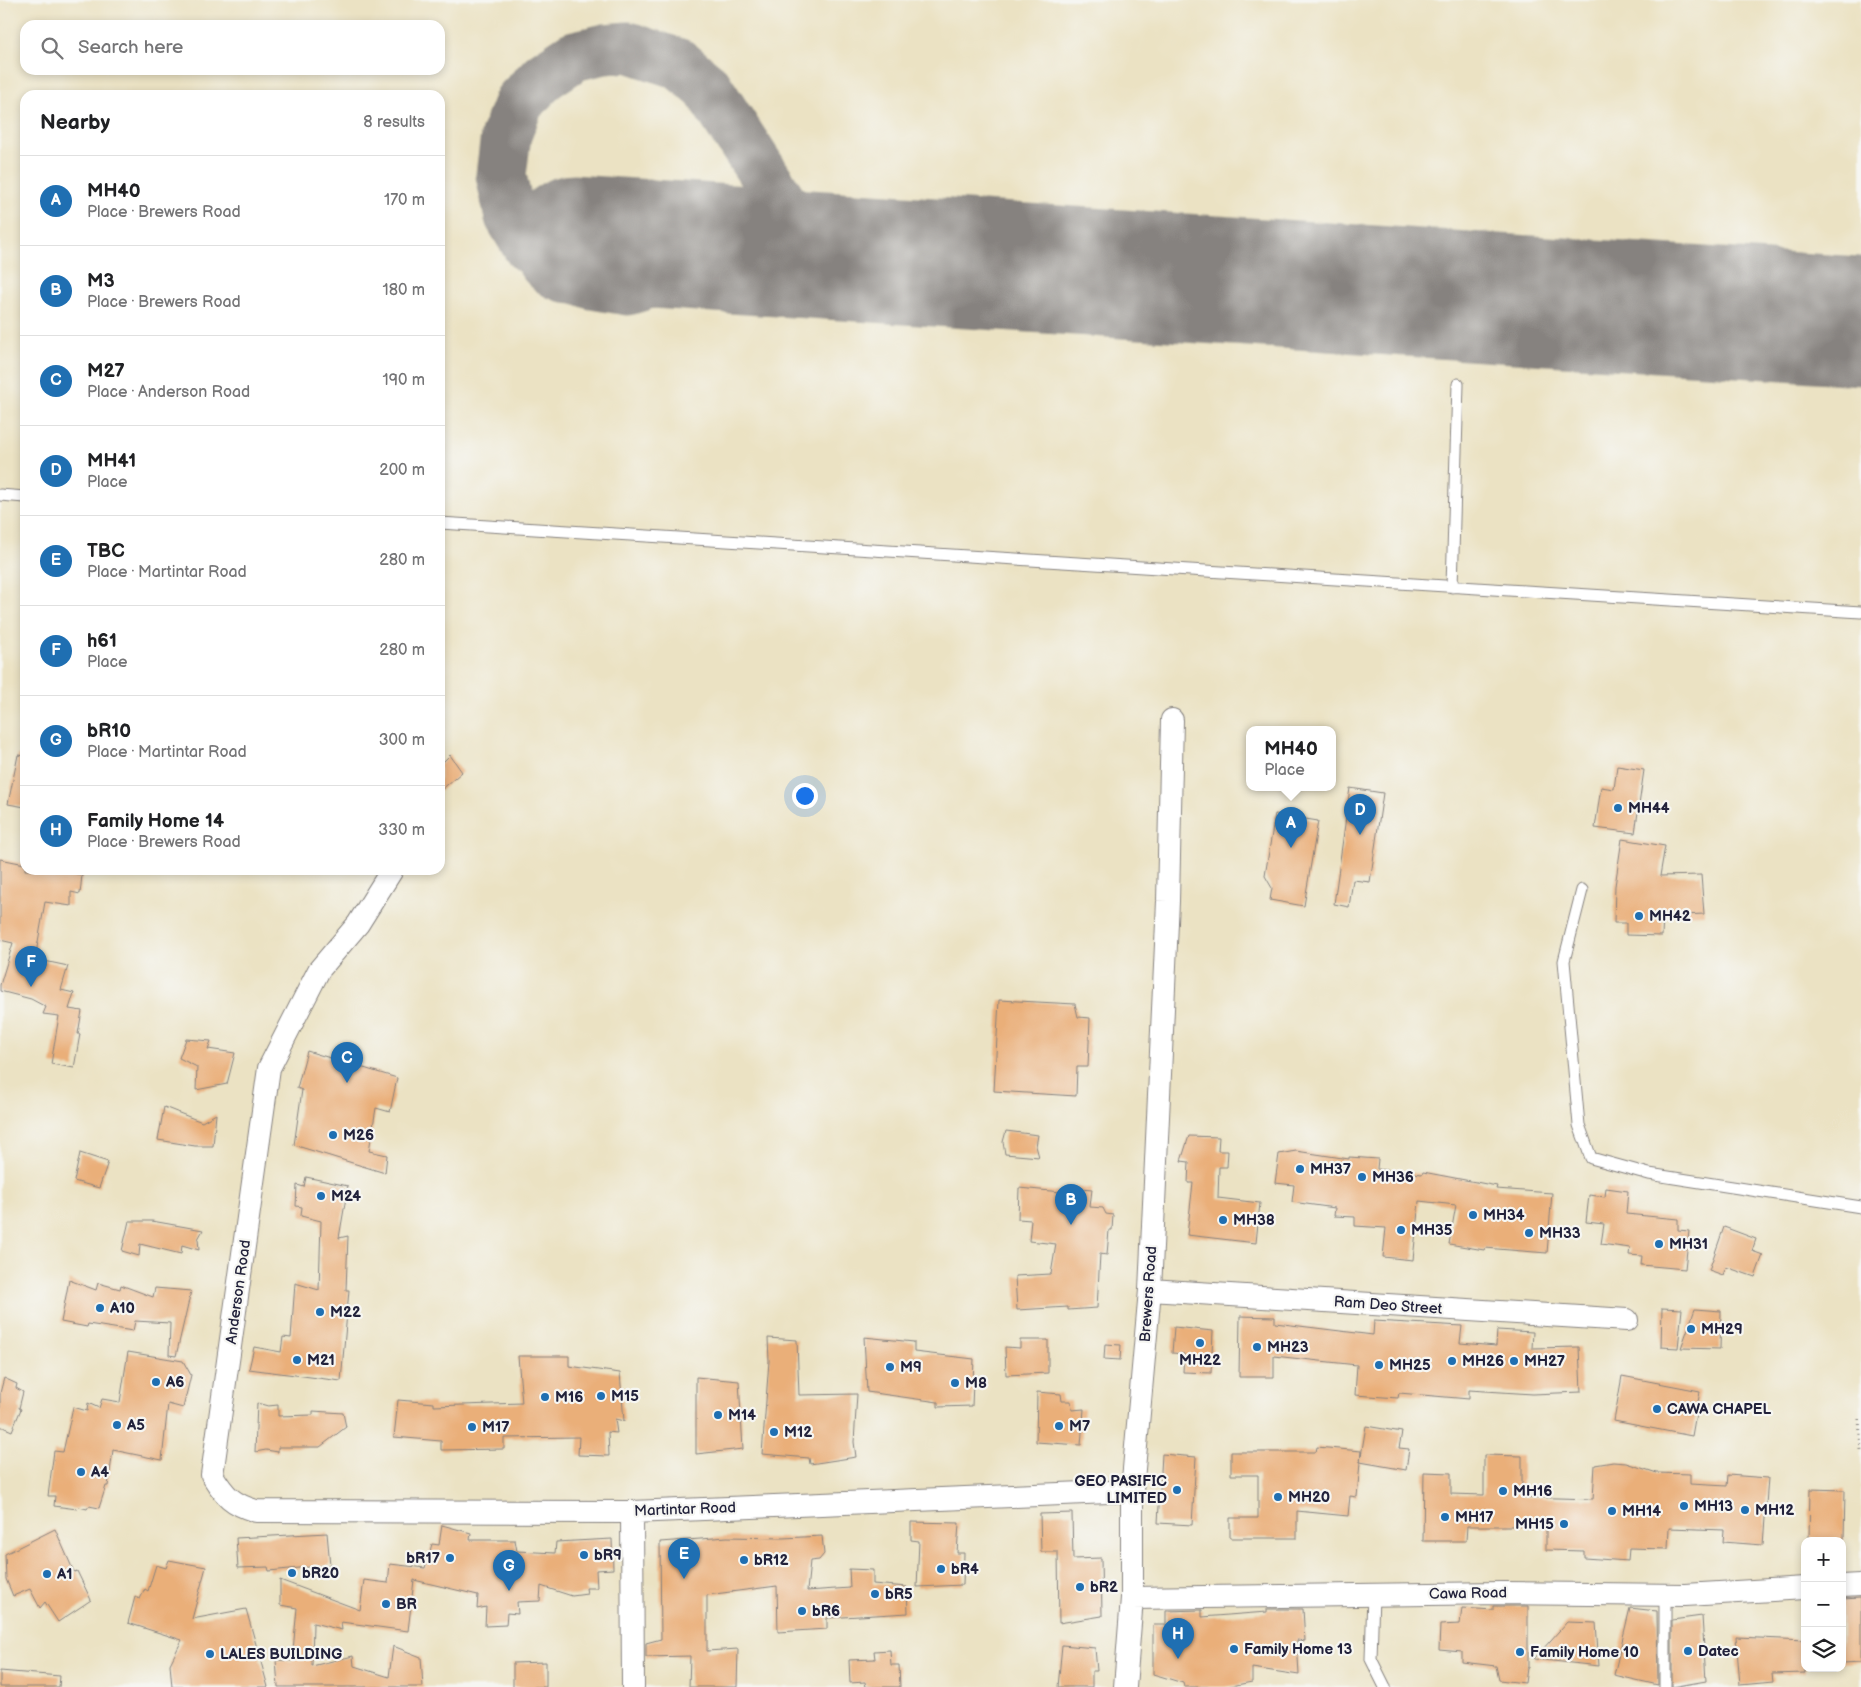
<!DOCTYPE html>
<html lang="en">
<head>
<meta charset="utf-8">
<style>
	body { margin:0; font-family:"Balsamiq Sans",sans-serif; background:#f2f2f2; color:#202124 }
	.controls { position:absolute; right:15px; bottom:15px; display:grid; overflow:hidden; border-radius:10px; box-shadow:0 2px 8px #0003 }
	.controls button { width:45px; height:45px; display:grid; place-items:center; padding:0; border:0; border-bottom:1px solid #e0e0e0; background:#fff; color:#202124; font:25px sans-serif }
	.you { position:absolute; left:804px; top:795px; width:18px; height:18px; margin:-12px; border:4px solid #fff; border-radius:50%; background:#1a73e8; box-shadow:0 0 0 8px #1a73e833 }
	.badge { display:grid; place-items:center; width:32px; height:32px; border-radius:50%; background:#1f6fb2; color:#fff; font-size:16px; font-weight:700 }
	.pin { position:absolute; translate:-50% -41px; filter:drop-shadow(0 1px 2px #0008) }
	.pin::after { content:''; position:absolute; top:26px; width:18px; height:15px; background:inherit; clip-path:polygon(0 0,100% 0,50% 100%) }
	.popup { position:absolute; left:1246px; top:726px; width:90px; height:65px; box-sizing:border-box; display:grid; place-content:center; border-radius:10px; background:#fff; filter:drop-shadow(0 1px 4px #0005); font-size:16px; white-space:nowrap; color:#757577 }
	.popup b { font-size:19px; color:#202124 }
	.popup::after { content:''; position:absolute; left:50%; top:100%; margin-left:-10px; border:10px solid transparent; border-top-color:#fff }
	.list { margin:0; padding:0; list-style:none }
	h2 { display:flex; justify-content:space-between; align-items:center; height:65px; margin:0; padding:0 20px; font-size:21px }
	h2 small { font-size:16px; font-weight:400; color:#757577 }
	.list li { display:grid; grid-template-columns:32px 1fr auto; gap:15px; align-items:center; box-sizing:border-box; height:90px; padding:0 20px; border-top:1px solid #e0e0e0 }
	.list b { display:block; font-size:19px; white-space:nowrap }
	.list p { margin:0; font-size:16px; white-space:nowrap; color:#757577 }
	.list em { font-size:16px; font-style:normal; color:#757577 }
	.icon { flex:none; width:28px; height:28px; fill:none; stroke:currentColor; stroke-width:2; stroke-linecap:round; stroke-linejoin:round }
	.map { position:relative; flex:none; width:1861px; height:1687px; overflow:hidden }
	.search { position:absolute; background:#fff; box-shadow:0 2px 8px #0003; left:20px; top:20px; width:425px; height:55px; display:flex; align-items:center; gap:12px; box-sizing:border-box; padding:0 18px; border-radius:15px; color:#757577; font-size:19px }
	.panel { position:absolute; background:#fff; box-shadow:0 2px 8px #0003; left:20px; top:90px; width:425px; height:785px; border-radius:15px }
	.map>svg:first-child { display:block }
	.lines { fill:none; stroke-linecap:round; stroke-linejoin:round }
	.taxiway { stroke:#86827f; stroke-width:51 }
	.runway { stroke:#86827f; stroke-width:129 }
	.building { fill:#eaaf79 }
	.service-casing { stroke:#86827f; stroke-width:13 }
	.minor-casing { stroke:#86827f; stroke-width:24 }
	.path { stroke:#86827f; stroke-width:3; stroke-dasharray:1 4; stroke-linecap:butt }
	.service { stroke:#fff; stroke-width:11 }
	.minor { stroke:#fff; stroke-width:22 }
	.poi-dot { fill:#1f6fb2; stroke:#f6f6f2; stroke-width:2 }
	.labels { text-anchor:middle; stroke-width:4.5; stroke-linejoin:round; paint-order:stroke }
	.poi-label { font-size:15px; font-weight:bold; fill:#22223b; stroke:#f6f6f2; text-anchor:start }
	.street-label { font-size:15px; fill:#22223b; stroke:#f6f6f2 }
</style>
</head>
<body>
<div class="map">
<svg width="1861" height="1687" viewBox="0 0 1861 1687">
	<rect width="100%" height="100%" fill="#f6f6f2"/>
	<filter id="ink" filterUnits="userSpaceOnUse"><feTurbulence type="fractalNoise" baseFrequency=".02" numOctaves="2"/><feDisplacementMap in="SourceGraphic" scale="10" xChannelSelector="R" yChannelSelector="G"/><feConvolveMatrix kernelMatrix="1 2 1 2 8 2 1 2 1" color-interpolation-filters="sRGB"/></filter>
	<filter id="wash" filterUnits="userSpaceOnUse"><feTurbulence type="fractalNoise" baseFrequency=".0096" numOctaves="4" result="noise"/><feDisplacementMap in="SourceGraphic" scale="20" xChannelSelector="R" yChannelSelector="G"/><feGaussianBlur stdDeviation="1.12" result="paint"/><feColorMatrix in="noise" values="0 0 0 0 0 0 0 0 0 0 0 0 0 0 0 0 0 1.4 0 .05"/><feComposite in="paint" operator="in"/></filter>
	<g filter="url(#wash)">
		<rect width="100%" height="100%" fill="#ebe2c3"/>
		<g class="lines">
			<path class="taxiway" d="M705 247 683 267 657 281 628 290 592 284 559 271 528 247 510 217 501 175 506 135 519 102 544 76 574 56 605 49 628 47 679 64 707 87 785 207 818 235 861 257"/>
			<path class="runway" d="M574 239 1861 321"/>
		</g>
		<g id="blocks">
			<path class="building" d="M18 755 25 756V807L8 804Z
				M450 755 462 772 440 791V765Z
				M1617 766 1644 770 1635 833 1595 828 1601 787 1614 789Z
				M1350 788 1383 793 1370 882 1353 880 1349 907 1334 904Z
				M1275 814 1318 821 1304 906 1270 900 1272 888 1265 876Z
				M1622 839 1665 846 1660 876 1701 875 1704 914 1663 916 1662 936 1626 935V923H1614L1615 886Z
				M0 859 25 864V870H58L82 875 80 894 71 892V906L45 902 35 959 68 966 61 990 74 993 69 1009 82 1011 78 1034H80L74 1068 51 1064 59 1016 43 1014 46 1007 31 999 0 991V985L13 943 0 940Z
				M999 1000 1075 1004 1078 1017 1090 1018 1088 1067H1077L1076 1096 994 1091Z
				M186 1039 211 1041 208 1049 235 1053 227 1084 196 1090 197 1067 179 1058Z
				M307 1051 397 1078 390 1112 376 1108 369 1151 387 1155 385 1173 294 1145 302 1090 297 1088Z
				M164 1107 202 1122 216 1114 213 1146H195L158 1140Z
				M1006 1131 1038 1135 1036 1146 1039 1157 1005 1154 1003 1142Z
				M1189 1136 1219 1137 1218 1151H1228L1227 1167H1219L1218 1198 1260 1203 1256 1243 1187 1235 1193 1183H1188L1189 1162 1181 1161Z
				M1296 1151 1349 1159V1157L1378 1159 1377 1169 1422 1174 1423 1172 1497 1186 1496 1189 1552 1193 1547 1253 1485 1248 1484 1250 1449 1244 1456 1205 1419 1201 1413 1260 1383 1257 1386 1228 1355 1226V1217L1334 1216 1335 1208 1292 1202 1294 1185 1275 1183 1279 1154Z
				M80 1153 108 1162 99 1188 74 1181Z
				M306 1177 348 1186 339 1238 348 1236 346 1290H349L341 1381 249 1369 254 1347 281 1352 283 1337 291 1338 295 1283 319 1290 321 1221 301 1216 302 1207 296 1206 297 1185 304 1187Z
				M1072 1187 1092 1189 1090 1207 1103 1208 1106 1214 1113 1215 1112 1230H1109L1107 1255 1100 1254 1097 1308 1068 1310V1307L1017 1310 1015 1276 1051 1274 1056 1244 1029 1241 1031 1220 1018 1219 1019 1188 1072 1193Z
				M1606 1188 1628 1191 1626 1214 1678 1219V1230L1689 1231 1685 1269 1641 1265 1642 1256 1629 1255 1630 1248 1601 1244 1604 1224 1586 1222 1589 1195 1605 1197Z
				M129 1221H152L203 1230 198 1239 199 1250 182 1245 181 1254 140 1244 139 1256 122 1251Z
				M1724 1227 1756 1239 1752 1251 1763 1255 1755 1277 1726 1267 1723 1275 1709 1270Z
				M69 1280 96 1290 98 1283 120 1289 121 1285 153 1297 155 1288 191 1291 176 1356 169 1355 170 1323 135 1321 133 1331 88 1324 87 1327 61 1322Z
				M1662 1308 1682 1309 1678 1348 1661 1347Z
				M1695 1309 1721 1311 1720 1349 1681 1348Z
				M1240 1316 1275 1317V1323L1373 1335 1374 1321 1462 1326 1460 1343 1496 1346 1497 1330 1533 1332 1532 1348 1579 1347 1581 1392 1533 1394 1469 1390V1399L1399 1393 1398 1398 1355 1395 1357 1365 1274 1356V1377H1239Z
				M1174 1327 1213 1331 1211 1373 1183 1372 1184 1354 1172 1353Z
				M864 1337 914 1342V1352L974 1359 972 1406 938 1407V1402L867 1392Z
				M768 1338 797 1340 799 1395 857 1394 854 1442 856 1457 810 1464 809 1458 762 1454 769 1361Z
				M1020 1340H1048V1373L1006 1375 1005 1347 1020 1348Z
				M1105 1344 1121 1345 1120 1360 1104 1359Z
				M128 1352 183 1361 191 1375 183 1408 168 1404 162 1460 113 1450 108 1486H106L99 1508 89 1506 87 1509 79 1507 77 1509 54 1506 55 1496H48L54 1451 63 1452 73 1407 87 1411 88 1403 99 1408 102 1399 120 1402Z
				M518 1356H569V1366L620 1373 624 1421 615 1419 617 1433 608 1432 609 1456 578 1455 579 1437 504 1438V1449L441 1450V1441L394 1437 398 1400 434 1403V1406L522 1403Z
				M1622 1376 1700 1391 1692 1436 1614 1421Z
				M696 1377 739 1381 743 1449 696 1454Z
				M4 1378 17 1384 16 1388 23 1392 19 1408 21 1409 12 1431 0 1426V1393Z
				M1037 1392 1061 1394 1062 1401H1071L1072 1410 1084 1409 1081 1445 1036 1442Z
				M257 1403 268 1406 278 1405V1416L313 1415V1411L343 1413 346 1427 320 1447H278V1452L266 1450 255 1452Z
				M1366 1426 1402 1432 1399 1448 1409 1449 1406 1470 1360 1462Z
				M1317 1447 1361 1451 1357 1497 1350 1496 1348 1516 1297 1511V1538H1230V1518H1258V1475H1231V1452H1316Z
				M1162 1454 1196 1457 1192 1525 1158 1523Z
				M1484 1455 1522 1456V1497L1593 1499 1595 1465 1613 1462 1626 1463 1657 1473 1690 1474V1484L1727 1486 1728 1475 1768 1478 1763 1545 1723 1542 1724 1530 1669 1528 1668 1549 1629 1548 1628 1561 1584 1558V1551L1546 1550V1526H1467L1466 1541H1423L1424 1472 1451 1473V1494L1484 1495Z
				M1810 1489 1845 1490 1844 1540 1809 1539Z
				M1072 1513 1073 1559 1101 1558 1102 1616 1059 1623 1058 1552H1041L1040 1514Z
				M911 1522 959 1523 957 1553H964L963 1585 917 1587 919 1541 911 1540Z
				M442 1525 471 1533 470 1540H515L517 1551 555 1553 556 1542 612 1539 613 1569 596 1570 597 1588H586L587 1594 572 1596 541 1586 540 1601 517 1602 518 1614 507 1613 506 1625 485 1626 486 1607 477 1609 478 1595 414 1580 408 1631 341 1622 342 1630 313 1623 312 1666 353 1656 354 1666 389 1677 393 1646 421 1657 423 1687H278L276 1660 292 1661 297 1608 280 1605V1580L360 1610 364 1580 388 1583 390 1564 425 1568 432 1544 439 1545Z
				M55 1529 74 1572 77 1571 91 1600 58 1622 45 1602 40 1608 30 1589 13 1596 6 1579 5 1554Z
				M327 1533 330 1565 269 1571 268 1567 238 1568 236 1538Z
				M822 1536 824 1554 819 1560 810 1561 807 1591 850 1588 849 1569 873 1570V1584L907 1587 908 1613 827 1618V1629L778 1632 777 1586 707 1595V1651L738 1649 737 1687H689L690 1656 646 1657V1643L661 1639 660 1542 727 1537 783 1538Z
				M169 1560 206 1567 192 1619 246 1609 268 1687H172L170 1664 182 1640 128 1623 135 1597 140 1599 145 1589 148 1591 156 1565 166 1568Z
				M1861 1598V1662L1842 1663V1599Z
				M1493 1606H1528V1668H1527L1525 1683 1499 1680 1496 1666 1462 1662V1652L1439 1650 1440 1625 1460 1624 1462 1608 1493 1610Z
				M1630 1608 1657 1611 1658 1685 1614 1675Z
				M1267 1609H1303L1305 1641 1297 1640 1299 1675 1252 1668V1682L1226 1687H1184L1183 1683 1153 1674V1625H1166V1611L1202 1610V1617L1267 1612Z
				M1702 1616 1706 1681 1672 1687V1620Z
				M1567 1622 1596 1623 1599 1666 1534 1659Z
				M1736 1637 1805 1640V1673L1772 1674 1773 1682 1740 1685Z
				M1062 1645 1095 1648 1097 1671H1092V1687H1058Z
				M890 1650 891 1665H899L900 1687H866L865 1682 850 1683 849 1660 875 1659 874 1651Z
				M546 1662V1687H513V1663Z
				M0 1671 60 1676 59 1687H0Z"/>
		</g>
	</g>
	<g filter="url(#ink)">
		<use href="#blocks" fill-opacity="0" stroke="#86827f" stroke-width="1"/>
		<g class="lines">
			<g class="service-casing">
				<path id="service" d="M0 495 25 497
					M440 523 1861 612
					M1452 587 1458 384
					M1582 890 1564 961 1579 1125 1591 1158 1649 1174 1861 1207
					M1373 1594 1371 1659 1385 1687
					M1665 1687V1595"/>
			</g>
			<g class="minor-casing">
				<path id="minor" d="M392 870 358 924 319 970 269 1068 212 1475C225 1496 232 1504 256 1511L632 1512 1132 1491
					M1150 1290 1627 1320
					M632 1512 633 1687
					M1842 1586 1861 1585
					M1132 1598 1503 1593 1685 1595 1805 1588
					M1125 1687 1132 1598V1491L1150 1290 1168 901 1172 720"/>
			</g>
			<path class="path" d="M1859 1419 1861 1450"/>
			<use href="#service" class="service"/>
			<use href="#minor" class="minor"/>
		</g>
	</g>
	<g class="poi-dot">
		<circle cx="1618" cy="808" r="5"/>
		<circle cx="1639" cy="916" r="5"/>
		<circle cx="333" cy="1135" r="5"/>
		<circle cx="1300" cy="1169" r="5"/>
		<circle cx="1362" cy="1177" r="5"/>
		<circle cx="321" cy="1196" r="5"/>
		<circle cx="1473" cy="1215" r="5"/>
		<circle cx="1223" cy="1220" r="5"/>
		<circle cx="1401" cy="1230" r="5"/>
		<circle cx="1529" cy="1233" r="5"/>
		<circle cx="1659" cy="1244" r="5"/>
		<circle cx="100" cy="1308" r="5"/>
		<circle cx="320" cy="1312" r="5"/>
		<circle cx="1691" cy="1329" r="5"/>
		<circle cx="1200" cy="1343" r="5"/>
		<circle cx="1257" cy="1347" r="5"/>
		<circle cx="297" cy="1360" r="5"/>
		<circle cx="1452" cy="1361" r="5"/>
		<circle cx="1514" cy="1361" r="5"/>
		<circle cx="1379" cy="1365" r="5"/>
		<circle cx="890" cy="1367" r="5"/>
		<circle cx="156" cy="1382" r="5"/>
		<circle cx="955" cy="1383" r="5"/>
		<circle cx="601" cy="1396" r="5"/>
		<circle cx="545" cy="1397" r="5"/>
		<circle cx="1657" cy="1409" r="5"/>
		<circle cx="718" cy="1415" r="5"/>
		<circle cx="117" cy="1425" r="5"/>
		<circle cx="1059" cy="1426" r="5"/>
		<circle cx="472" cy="1427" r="5"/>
		<circle cx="774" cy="1432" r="5"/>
		<circle cx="81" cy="1472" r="5"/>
		<circle cx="1177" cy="1490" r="5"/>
		<circle cx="1503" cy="1491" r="5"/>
		<circle cx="1278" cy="1497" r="5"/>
		<circle cx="1684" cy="1506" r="5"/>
		<circle cx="1745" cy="1510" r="5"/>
		<circle cx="1612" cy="1511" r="5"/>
		<circle cx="1445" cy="1517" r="5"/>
		<circle cx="1564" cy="1524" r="5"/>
		<circle cx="584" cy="1555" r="5"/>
		<circle cx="450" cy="1558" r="5"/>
		<circle cx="744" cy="1560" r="5"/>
		<circle cx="941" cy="1569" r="5"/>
		<circle cx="292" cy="1573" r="5"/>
		<circle cx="47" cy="1574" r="5"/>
		<circle cx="1080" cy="1587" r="5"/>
		<circle cx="875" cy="1594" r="5"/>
		<circle cx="386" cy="1604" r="5"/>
		<circle cx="802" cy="1611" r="5"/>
		<circle cx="1234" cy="1649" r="5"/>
		<circle cx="1688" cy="1651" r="5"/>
		<circle cx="1520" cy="1652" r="5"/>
		<circle cx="210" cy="1654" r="5"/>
	</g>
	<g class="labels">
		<g class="poi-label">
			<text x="1628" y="813">MH44</text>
			<text x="1649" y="921">MH42</text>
			<text x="343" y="1140">M26</text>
			<text x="1310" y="1174">MH37</text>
			<text x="1372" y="1182">MH36</text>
			<text x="331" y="1201">M24</text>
			<text x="1483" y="1220">MH34</text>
			<text x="1233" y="1225">MH38</text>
			<text x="1411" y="1235">MH35</text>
			<text x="1539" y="1238">MH33</text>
			<text x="1669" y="1249">MH31</text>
			<text x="110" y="1313">A10</text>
			<text x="330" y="1317">M22</text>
			<text x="1701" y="1334">MH29</text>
			<text x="1267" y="1352">MH23</text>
			<text x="307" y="1365">M21</text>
			<text x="1200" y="1365" text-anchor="middle">MH22</text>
			<text x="1462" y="1366">MH26</text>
			<text x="1524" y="1366">MH27</text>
			<text x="1389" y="1370">MH25</text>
			<text x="900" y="1372">M9</text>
			<text x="166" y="1387">A6</text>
			<text x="965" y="1388">M8</text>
			<text x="611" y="1401">M15</text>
			<text x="555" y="1402">M16</text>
			<text x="1667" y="1414">CAWA CHAPEL</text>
			<text x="728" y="1420">M14</text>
			<text x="127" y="1430">A5</text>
			<text x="1069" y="1431">M7</text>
			<text x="482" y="1432">M17</text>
			<text x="784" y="1437">M12</text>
			<text x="91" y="1477">A4</text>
			<text x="1167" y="1486" text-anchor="end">GEO PASIFIC<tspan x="1167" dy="17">LIMITED</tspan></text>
			<text x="1513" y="1496">MH16</text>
			<text x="1288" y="1502">MH20</text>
			<text x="1694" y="1511">MH13</text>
			<text x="1755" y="1515">MH12</text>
			<text x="1622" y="1516">MH14</text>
			<text x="1455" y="1522">MH17</text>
			<text x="1554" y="1529" text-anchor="end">MH15</text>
			<text x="594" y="1560">bR9</text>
			<text x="440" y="1563" text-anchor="end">bR17</text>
			<text x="754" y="1565">bR12</text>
			<text x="951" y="1574">bR4</text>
			<text x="302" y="1578">bR20</text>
			<text x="57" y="1579">A1</text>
			<text x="1090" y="1592">bR2</text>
			<text x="885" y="1599">bR5</text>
			<text x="396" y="1609">BR</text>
			<text x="812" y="1616">bR6</text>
			<text x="1244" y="1654">Family Home 13</text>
			<text x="1698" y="1656">Datec</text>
			<text x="1530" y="1657">Family Home 10</text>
			<text x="220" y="1659">LALES BUILDING</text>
		</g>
		<g class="street-label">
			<text transform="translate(238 1292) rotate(-82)" y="5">Anderson Road</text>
			<text transform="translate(1148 1294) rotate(-86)" y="5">Brewers Road</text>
			<text transform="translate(1388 1305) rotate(4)" y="5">Ram Deo Street</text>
			<text transform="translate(685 1509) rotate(-2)" y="5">Martintar Road</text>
			<text transform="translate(1468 1593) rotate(-1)" y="5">Cawa Road</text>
		</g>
	</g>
</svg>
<div class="controls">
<button>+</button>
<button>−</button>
<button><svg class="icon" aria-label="layers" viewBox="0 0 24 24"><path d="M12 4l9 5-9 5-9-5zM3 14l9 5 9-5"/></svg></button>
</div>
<div class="you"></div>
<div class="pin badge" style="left:1291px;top:848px">A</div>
<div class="popup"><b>MH40</b>Place</div>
<div class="pin badge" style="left:1071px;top:1225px">B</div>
<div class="pin badge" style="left:347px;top:1083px">C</div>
<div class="pin badge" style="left:1360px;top:835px">D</div>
<div class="pin badge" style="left:684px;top:1579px">E</div>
<div class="pin badge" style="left:31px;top:987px">F</div>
<div class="pin badge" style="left:509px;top:1591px">G</div>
<div class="pin badge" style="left:1178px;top:1659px">H</div>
<div class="search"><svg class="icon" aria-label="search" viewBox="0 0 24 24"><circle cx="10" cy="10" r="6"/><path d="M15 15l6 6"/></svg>Search here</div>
<section class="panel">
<h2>Nearby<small>8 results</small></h2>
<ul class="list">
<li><span class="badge">A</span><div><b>MH40</b><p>Place · Brewers Road</p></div><em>170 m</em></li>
<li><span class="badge">B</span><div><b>M3</b><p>Place · Brewers Road</p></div><em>180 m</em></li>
<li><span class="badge">C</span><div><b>M27</b><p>Place · Anderson Road</p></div><em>190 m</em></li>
<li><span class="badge">D</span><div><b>MH41</b><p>Place</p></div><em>200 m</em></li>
<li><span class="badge">E</span><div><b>TBC</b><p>Place · Martintar Road</p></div><em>280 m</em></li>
<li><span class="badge">F</span><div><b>h61</b><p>Place</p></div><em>280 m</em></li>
<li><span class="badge">G</span><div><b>bR10</b><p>Place · Martintar Road</p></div><em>300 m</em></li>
<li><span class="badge">H</span><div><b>Family Home 14</b><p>Place · Brewers Road</p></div><em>330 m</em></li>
</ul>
</section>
</div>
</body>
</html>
